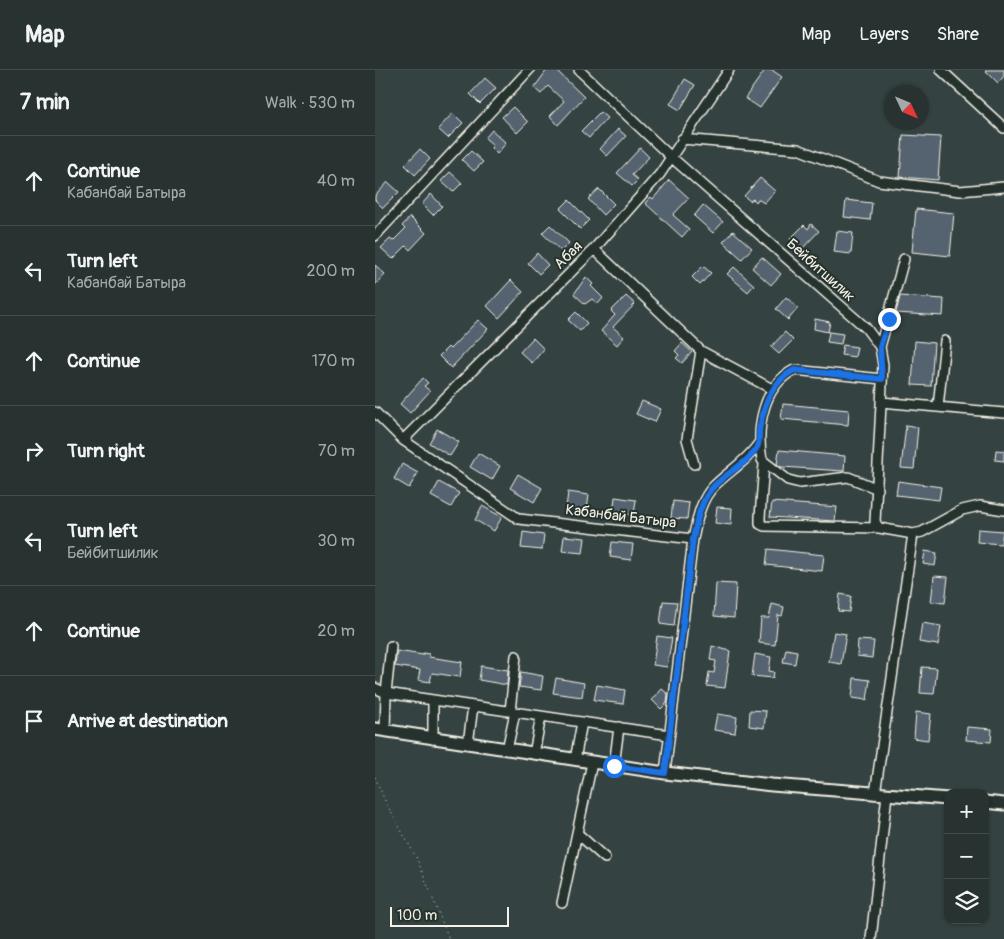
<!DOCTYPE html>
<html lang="en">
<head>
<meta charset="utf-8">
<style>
	body { margin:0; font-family:Pangolin,sans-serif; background:#333e3d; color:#f1f3f6 }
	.controls { position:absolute; right:15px; bottom:15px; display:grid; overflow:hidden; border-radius:10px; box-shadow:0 1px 4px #0004 }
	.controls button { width:45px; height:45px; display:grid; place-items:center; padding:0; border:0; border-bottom:1px solid #434d4d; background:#273231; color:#f1f3f6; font:25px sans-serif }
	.compass { position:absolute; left:509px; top:15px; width:45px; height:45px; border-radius:50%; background:#273231; box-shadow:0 1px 4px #0004; rotate:134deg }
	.scale { position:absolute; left:15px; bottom:12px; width:119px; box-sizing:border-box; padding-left:5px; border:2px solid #f4f1e8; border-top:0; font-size:14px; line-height:18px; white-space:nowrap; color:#f4f1e8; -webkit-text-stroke:4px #26332d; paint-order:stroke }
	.stop { position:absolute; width:15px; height:15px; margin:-11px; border:4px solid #1a73e8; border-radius:50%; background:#fff }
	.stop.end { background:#1a73e8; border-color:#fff; box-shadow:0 1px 5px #0008 }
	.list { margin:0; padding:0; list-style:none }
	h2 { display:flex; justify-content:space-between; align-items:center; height:65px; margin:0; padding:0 20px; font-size:21px }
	h2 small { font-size:16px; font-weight:400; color:#a4aaab }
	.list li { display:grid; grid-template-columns:32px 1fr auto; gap:15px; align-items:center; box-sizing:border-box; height:90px; padding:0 20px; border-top:1px solid #434d4d }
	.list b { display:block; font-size:19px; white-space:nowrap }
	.list p { margin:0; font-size:16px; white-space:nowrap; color:#a4aaab }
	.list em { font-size:16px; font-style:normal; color:#a4aaab }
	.icon { flex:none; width:28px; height:28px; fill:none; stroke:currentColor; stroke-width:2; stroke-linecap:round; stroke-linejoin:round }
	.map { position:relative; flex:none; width:629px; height:869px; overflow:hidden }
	header { display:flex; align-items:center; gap:30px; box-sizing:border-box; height:70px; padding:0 25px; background:#273231; border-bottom:1px solid #434d4d }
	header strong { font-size:24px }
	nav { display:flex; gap:28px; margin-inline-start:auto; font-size:18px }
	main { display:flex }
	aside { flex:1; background:#273231 }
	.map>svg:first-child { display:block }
	.building { fill:#556470; stroke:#f4f1e8 }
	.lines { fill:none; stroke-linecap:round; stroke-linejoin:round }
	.minor-casing { stroke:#f4f1e8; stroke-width:12 }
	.major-casing { stroke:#f4f1e8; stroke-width:15 }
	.path { stroke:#f4f1e8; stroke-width:1; stroke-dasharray:1 4; stroke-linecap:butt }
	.minor { stroke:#26332d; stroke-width:9 }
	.major { stroke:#26332d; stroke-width:11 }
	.route { stroke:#1a73e8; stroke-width:6 }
	.labels { text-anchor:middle; stroke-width:4; stroke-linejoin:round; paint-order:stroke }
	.street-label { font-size:15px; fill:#f4f1e8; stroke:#26332d }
</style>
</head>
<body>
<header>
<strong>Map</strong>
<nav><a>Map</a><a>Layers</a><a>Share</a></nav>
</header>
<main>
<aside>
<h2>7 min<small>Walk · 530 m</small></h2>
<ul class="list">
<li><svg class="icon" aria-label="ahead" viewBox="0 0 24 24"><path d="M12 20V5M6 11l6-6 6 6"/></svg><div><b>Continue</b><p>Кабанбай Батыра</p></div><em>40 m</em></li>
<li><svg class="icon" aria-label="left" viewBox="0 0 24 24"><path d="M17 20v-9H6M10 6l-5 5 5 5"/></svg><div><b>Turn left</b><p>Кабанбай Батыра</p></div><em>200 m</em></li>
<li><svg class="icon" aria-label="ahead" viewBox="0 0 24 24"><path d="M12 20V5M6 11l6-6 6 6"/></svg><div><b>Continue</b></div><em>170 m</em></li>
<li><svg class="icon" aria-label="right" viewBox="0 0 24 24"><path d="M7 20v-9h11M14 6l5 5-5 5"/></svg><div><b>Turn right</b></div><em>70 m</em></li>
<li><svg class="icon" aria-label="left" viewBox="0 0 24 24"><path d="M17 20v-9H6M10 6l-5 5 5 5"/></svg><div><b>Turn left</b><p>Бейбитшилик</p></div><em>30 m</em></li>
<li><svg class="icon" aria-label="ahead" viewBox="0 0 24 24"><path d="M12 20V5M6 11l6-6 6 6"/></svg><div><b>Continue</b></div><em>20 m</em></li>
<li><svg class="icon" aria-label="arrive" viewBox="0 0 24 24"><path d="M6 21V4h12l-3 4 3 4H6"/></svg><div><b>Arrive at destination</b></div></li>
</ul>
</aside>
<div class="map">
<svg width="629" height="869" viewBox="0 0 629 869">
	<rect width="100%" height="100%" fill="#344241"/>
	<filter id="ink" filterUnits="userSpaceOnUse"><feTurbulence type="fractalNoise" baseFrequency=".02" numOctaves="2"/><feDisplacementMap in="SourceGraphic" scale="10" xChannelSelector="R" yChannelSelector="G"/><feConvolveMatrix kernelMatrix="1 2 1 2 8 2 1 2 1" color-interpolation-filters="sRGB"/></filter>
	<g filter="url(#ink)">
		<path class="building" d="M172 0H181L209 27 183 55 175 46 189 31 173 16 166 24 159 18Z
			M390 0H397L407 7 385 38 370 28Z
			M610 0H629V6L623 13Z
			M110 8 121 18 105 34 95 24Z
			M310 9 320 15 305 40 295 34Z
			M138 37 153 52 142 63 127 47Z
			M225 42 232 48 214 68 206 61Z
			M78 43 88 53 73 68 63 59Z
			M243 59 251 66 232 86 225 79Z
			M117 60 131 73 122 84 116 78 118 75 110 68Z
			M528 65 566 67 563 110 525 107Z
			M265 78 274 87 257 105 263 110 257 116 242 103Z
			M45 79 55 89 40 105 30 95Z
			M96 81 108 92 99 101 87 90Z
			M75 102 87 113 78 122 66 111Z
			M385 108 400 121 389 133 383 129 381 132 378 129 375 131 369 126Z
			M294 110 314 128 298 145 314 159 307 167 270 133 276 127 278 129Z
			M13 112 24 122 8 138 0 130V126Z
			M224 119 239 134 228 145 213 129Z
			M56 124 67 136 58 145 47 134Z
			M194 130 214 150 205 159 185 139Z
			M471 130 497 133 495 150 469 147Z
			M328 135 348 152 338 163 319 146Z
			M541 139 579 143 575 186 537 182Z
			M35 147 51 163 35 180 31 176 18 189 6 178 15 169 18 171 30 159 27 156Z
			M436 154 444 161 426 180 415 169 429 155 433 159Z
			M175 155 194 173 186 181 167 163Z
			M358 161 377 178 367 189 348 172Z
			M462 161 478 163 476 184 459 182Z
			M162 183 173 195 164 204 153 193Z
			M387 187 406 204 396 215 377 198Z
			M0 195 10 204 0 215Z
			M328 196 336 203 325 215 317 207Z
			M359 197 379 215 373 222 352 204Z
			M211 207 218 214 216 216 228 228 223 234 217 229 210 234 199 224Z
			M136 210 148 222 124 248 112 236Z
			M251 226 260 234 238 257 249 267 242 275 226 261 240 245 236 241Z
			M525 226 569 229 568 246 521 243Z
			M411 227 423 238 413 250 401 239Z
			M201 242 212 253 205 261 193 250Z
			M440 249 455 252 453 262 439 259Z
			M103 250 113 259 76 298 64 286 73 277 75 279Z
			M410 262 418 270 404 284 396 277Z
			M454 262 468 264 466 274 452 272Z
			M158 268 169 279 157 293 145 282Z
			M540 271 559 273 556 316 537 315Z
			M307 273 317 282 307 293 301 288 304 285 300 281Z
			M468 275 482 277 480 287 466 285Z
			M48 308 53 313 49 316 55 321 35 343 25 334Z
			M267 331 286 339 280 352 261 344Z
			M408 334 474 340 473 355 406 349Z
			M531 355 543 357 539 399 526 398Z
			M62 359 84 372 75 386 54 373Z
			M404 380 470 386 469 401 406 397 402 394Z
			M621 380 629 381V391L620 390Z
			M103 383 125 396 117 410 95 397Z
			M27 394 43 403 34 418 19 409Z
			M143 404 167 418 159 432 135 418Z
			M523 411 566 417 564 430 521 425Z
			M64 412 84 423 76 437 56 426Z
			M193 422 214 425 212 440 191 438Z
			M240 427 261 430 259 445 238 443Z
			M298 431 314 433 312 449 296 448Z
			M397 432 462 437 460 451 395 447Z
			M107 436 127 447 119 461 100 450Z
			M342 437 357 438 356 455 340 453Z
			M603 459 628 461 626 474 602 472Z
			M148 462 169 465 167 480 146 478Z
			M189 466 210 468 208 483 187 481Z
			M237 472 258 474 256 490 235 487Z
			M393 479 449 485 447 501 391 495Z
			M550 481 562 483 560 496 548 494Z
			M559 506 573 507 570 533 556 532Z
			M341 513 361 514 359 548 339 546Z
			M465 524 476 526 474 542 463 541Z
			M288 531 302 532 299 556 285 554Z
			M397 534 409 537 407 546 403 545 400 575 384 573 386 548H394Z
			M547 553 566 556 563 575 544 572Z
			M459 562 471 564 466 594 454 592Z
			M282 566 297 568 292 597 278 595Z
			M483 570 499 571 497 588 482 586Z
			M337 576 355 581 350 618 332 616 334 602 339 603 341 591 335 590Z
			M411 579 422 581 420 594 408 592Z
			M22 581 48 585V583L54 584V587L87 592 85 607 57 603 55 612 43 610 45 600 20 596Z
			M380 584 396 587 394 601 399 602 398 608 377 606Z
			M106 596 133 600 132 615 104 610Z
			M547 597 562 598 559 624 545 623Z
			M146 602 168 606 166 620 144 617Z
			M181 608 209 613 207 627 178 623Z
			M479 608 495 610 492 630 477 628Z
			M222 615 250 620 248 634 219 630Z
			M287 619 293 624 292 633 286 639 277 630Z
			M375 640 391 641 389 658 374 656Z
			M541 642 556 644 553 670 539 668Z
			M342 644 362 647 360 663 339 660Z
			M592 657 617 659 616 672 591 670Z"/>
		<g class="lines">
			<g class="minor-casing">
				<path id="minor" d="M204 0 295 86 491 258 505 277 508 295 500 452 504 458 538 464 547 462 587 440 605 436 629 440
					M566 0 629 58
					M307 69 423 79 504 111 585 121 629 117
					M0 166 154 0
					M219 179 326 281 312 369 319 394
					M505 277 529 189
					M326 281 397 319
					M506 332 629 343
					M563 337 570 271
					M0 342 28 370 144 449 318 469
					M28 370 219 179 285 104 354 0
					M389 394 385 447V454L389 456 504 458
					M503 419 473 407 425 413 413 410 387 390C381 357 388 316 419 300L507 309
					M0 618 11 623 294 665
					M135 641 141 586
					M10 661 11 623 16 576
					M58 669V630
					M93 674 98 636
					M132 680 140 642
					M159 684 166 646
					M200 690 207 652
					M239 696 244 657
					M290 703 318 469C322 451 325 430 339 416 354 401 372 391 384 373
					M500 724 538 464
					M202 763 230 788
					M187 833 217 693
					M496 869 512 724"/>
			</g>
			<g class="major-casing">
				<path id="major" d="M0 659 290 703 397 715 573 729
					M610 732 629 734"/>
			</g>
			<path class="path" d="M0 707 11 733 42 789 74 869"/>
			<use href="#minor" class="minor"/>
			<use href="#major" class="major"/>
		</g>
	</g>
	<g class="lines" filter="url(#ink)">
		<path class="route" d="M239 696 290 703 318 469C322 451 325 431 339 416 352 402 375 393 383 375 385 369 383 362 385 356 390 332 398 311 419 300L507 309 505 277 514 249"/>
	</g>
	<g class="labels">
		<g class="street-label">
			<text transform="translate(193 185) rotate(-45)" y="5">Абая</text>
			<text transform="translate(446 200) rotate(42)" y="5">Бейбитшилик</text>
			<text transform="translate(246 446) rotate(7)" y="5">Кабанбай Батыра</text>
		</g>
	</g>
</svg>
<div class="controls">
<button>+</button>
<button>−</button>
<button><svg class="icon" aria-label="layers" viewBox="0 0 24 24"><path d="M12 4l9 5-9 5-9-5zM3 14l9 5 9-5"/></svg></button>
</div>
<svg class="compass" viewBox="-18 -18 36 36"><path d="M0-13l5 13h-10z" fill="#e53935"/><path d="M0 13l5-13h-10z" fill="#a4aaab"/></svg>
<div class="scale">100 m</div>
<div class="stop" style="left:239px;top:696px"></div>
<div class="stop end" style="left:514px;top:249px"></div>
</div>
</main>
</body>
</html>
